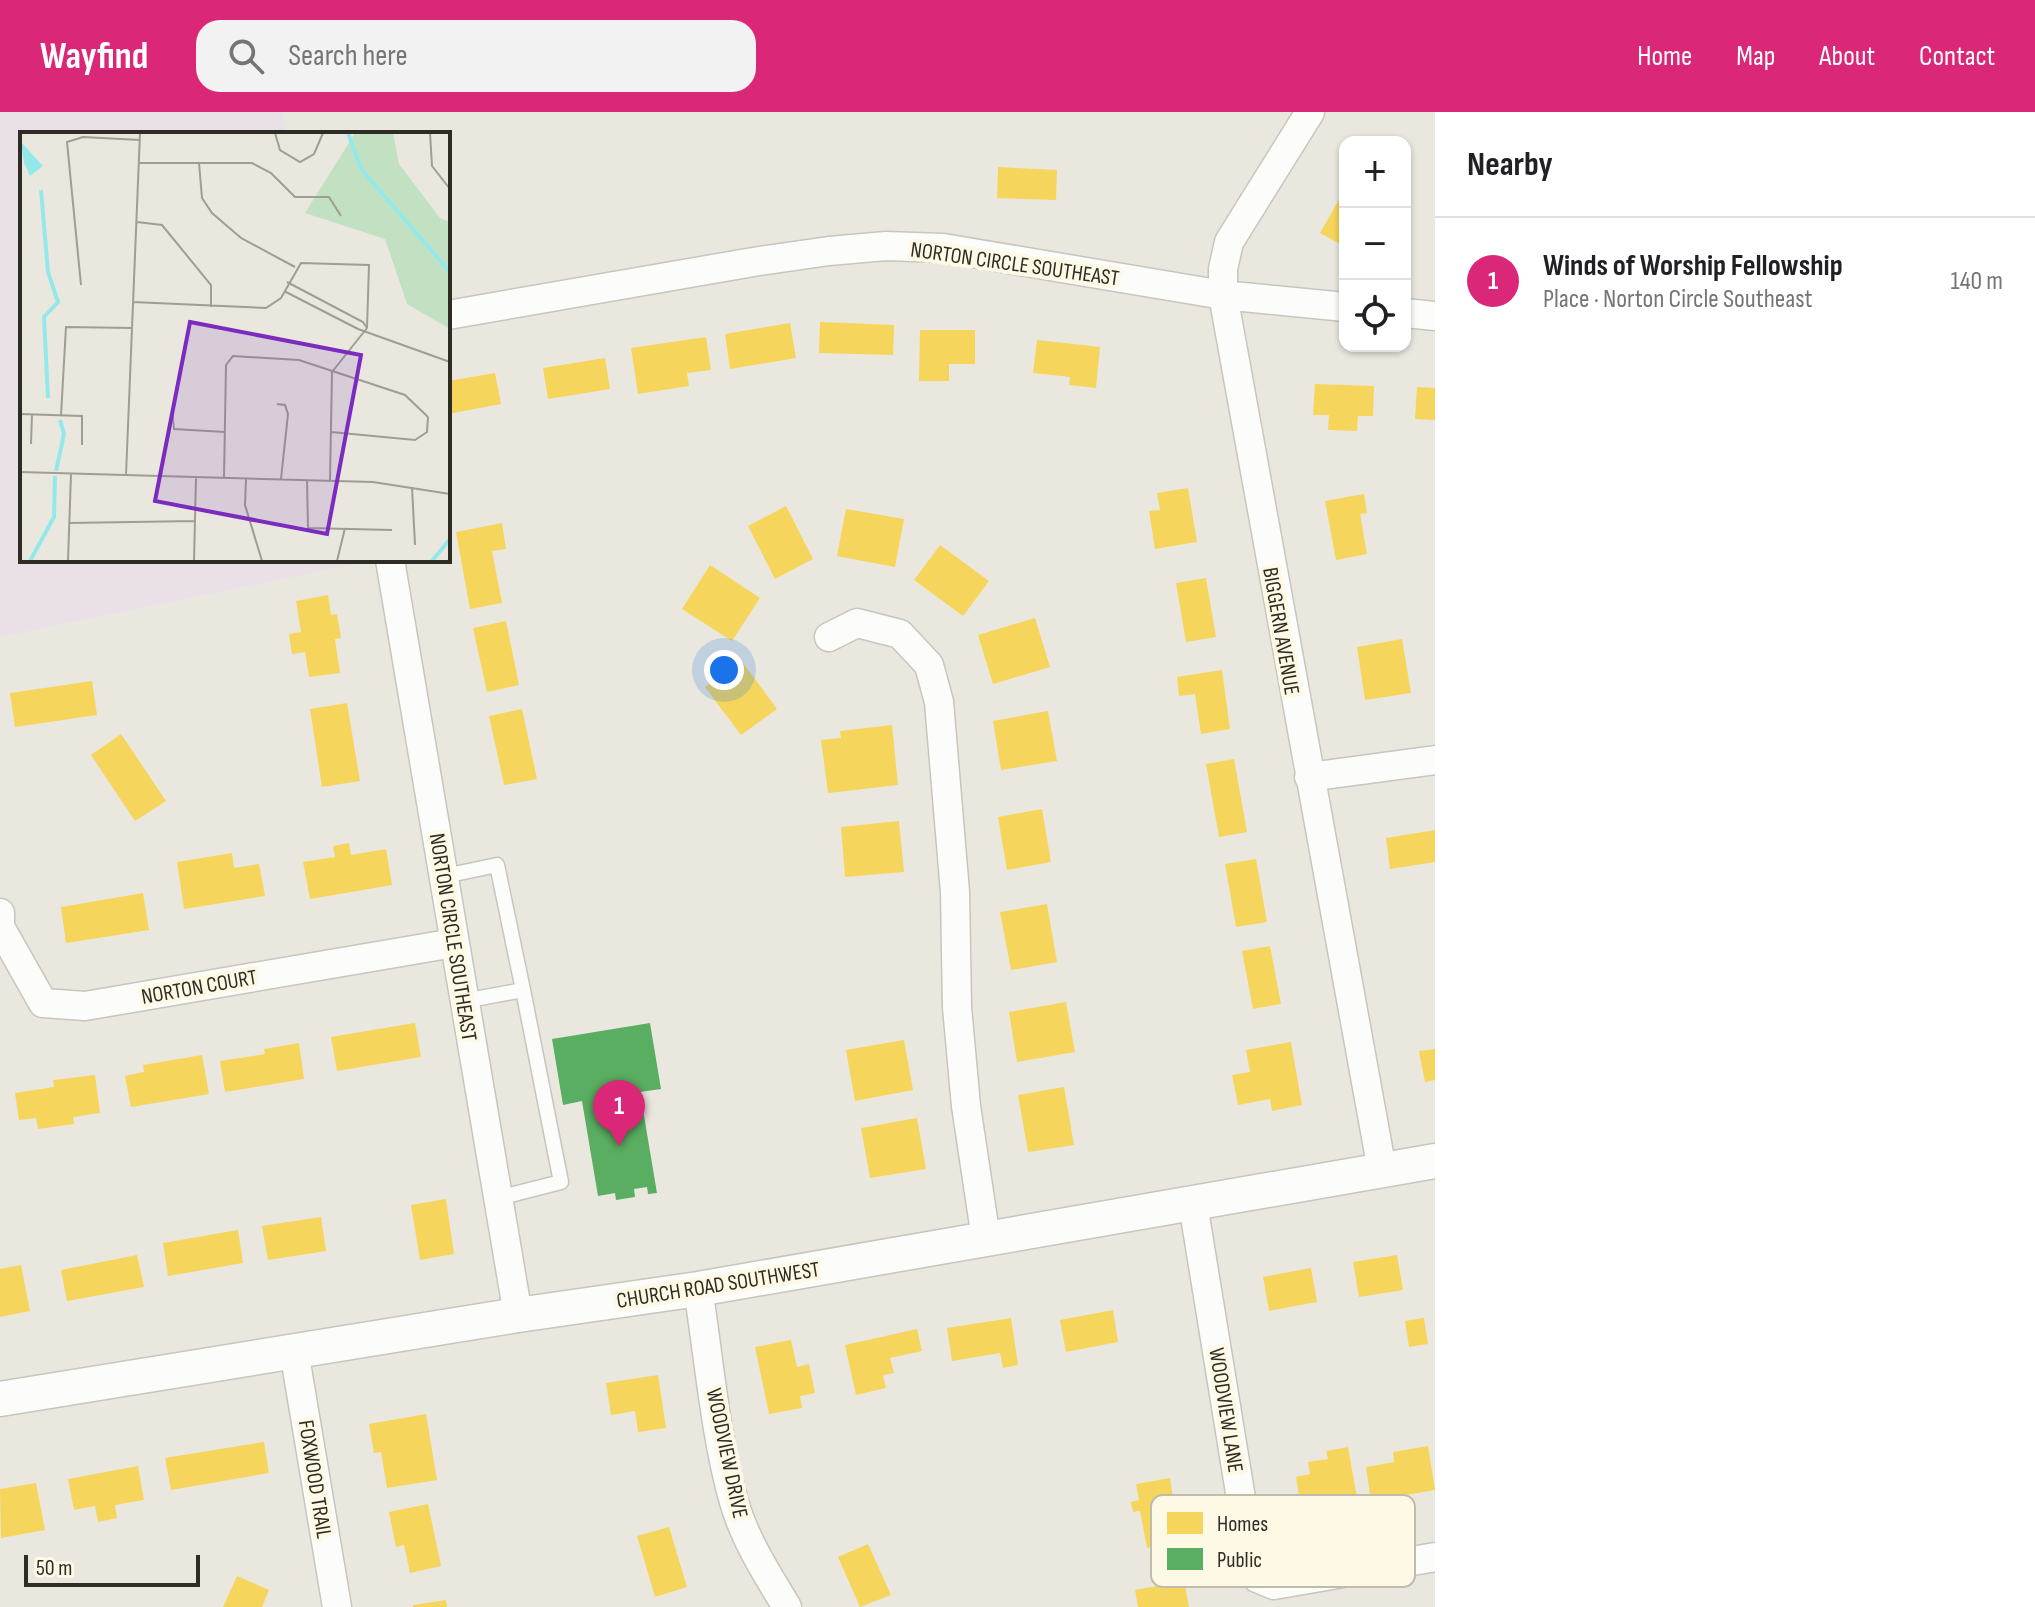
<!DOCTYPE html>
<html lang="en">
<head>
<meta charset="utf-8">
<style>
	body { margin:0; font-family:"Sofia Sans Condensed",sans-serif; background:#f2f2f2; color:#202124 }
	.controls { position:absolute; right:24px; top:24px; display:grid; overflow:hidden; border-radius:16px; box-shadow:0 2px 6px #0004 }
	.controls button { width:72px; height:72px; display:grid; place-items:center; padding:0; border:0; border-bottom:2px solid #e0e0e0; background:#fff; color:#202124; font:40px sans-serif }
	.scale { position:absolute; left:24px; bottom:20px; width:176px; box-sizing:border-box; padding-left:8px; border:4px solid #2e2c24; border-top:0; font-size:22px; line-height:28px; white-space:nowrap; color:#2e2c24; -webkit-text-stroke:6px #fdf9e5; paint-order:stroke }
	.you { position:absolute; left:724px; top:558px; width:28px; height:28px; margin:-20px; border:6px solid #fff; border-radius:50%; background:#1a73e8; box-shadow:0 0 0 12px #1a73e833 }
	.badge { display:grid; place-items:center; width:52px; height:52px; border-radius:50%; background:#db2777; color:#fff; font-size:26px; font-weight:700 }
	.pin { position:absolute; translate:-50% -66px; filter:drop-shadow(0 2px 4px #0008) }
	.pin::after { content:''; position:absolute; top:42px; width:28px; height:24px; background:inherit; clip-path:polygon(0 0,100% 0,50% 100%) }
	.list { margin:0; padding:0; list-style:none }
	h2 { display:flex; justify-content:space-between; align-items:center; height:104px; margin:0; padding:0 32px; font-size:34px }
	h2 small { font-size:26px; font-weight:400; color:#757577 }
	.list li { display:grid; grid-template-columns:52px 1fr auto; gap:24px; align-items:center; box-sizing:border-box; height:128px; padding:0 32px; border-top:2px solid #e0e0e0 }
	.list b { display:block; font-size:30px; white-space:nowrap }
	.list p { margin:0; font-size:26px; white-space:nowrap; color:#757577 }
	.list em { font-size:26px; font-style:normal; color:#757577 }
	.icon { flex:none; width:44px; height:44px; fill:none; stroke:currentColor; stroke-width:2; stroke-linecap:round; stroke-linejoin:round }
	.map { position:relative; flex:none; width:1435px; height:1495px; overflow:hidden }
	header { display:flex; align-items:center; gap:48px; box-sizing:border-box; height:112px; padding:0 40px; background:#db2777; color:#fff }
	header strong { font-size:38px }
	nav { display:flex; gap:44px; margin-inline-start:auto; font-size:28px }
	.search { width:560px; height:72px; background:#f2f2f2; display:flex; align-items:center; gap:20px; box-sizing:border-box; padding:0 28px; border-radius:24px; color:#757577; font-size:30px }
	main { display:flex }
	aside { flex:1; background:#fff }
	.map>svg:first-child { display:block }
	.education { fill:#e9e1e7 }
	.homes { fill:#f6d55c }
	.public { fill:#5aae61 }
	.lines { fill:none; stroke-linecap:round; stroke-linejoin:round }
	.service-casing { stroke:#c7c5bc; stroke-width:17 }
	.minor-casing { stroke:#c7c5bc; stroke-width:31 }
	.tertiary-casing { stroke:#c7c5bc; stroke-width:37 }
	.service { stroke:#fcfcfa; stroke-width:14 }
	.minor { stroke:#fcfcfa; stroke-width:28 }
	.tertiary { stroke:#fcfcfa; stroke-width:34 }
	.labels { text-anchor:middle; stroke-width:8; stroke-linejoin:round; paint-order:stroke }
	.street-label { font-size:22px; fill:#2e2c24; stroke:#fdf9e5 }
	.inset-river { fill:none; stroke:#93e9ea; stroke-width:4 }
	.inset-road { fill:none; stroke:#9f9d94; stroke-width:2 }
	.view { fill:#7b2cbf; fill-opacity:0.15; stroke:#7b2cbf; stroke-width:4 }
	.inset-edge { fill:none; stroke:#2e2c24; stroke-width:4 }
	.key { fill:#fdf9e5; stroke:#bfbcab; stroke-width:2 }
	.key-label { font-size:22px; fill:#2e2c24 }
</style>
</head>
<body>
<header>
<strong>Wayfind</strong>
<div class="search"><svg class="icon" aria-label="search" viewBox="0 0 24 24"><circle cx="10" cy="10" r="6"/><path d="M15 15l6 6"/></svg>Search here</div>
<nav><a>Home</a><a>Map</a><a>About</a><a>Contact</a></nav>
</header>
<main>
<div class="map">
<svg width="1435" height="1495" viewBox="0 0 1435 1495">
	<rect width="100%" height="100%" fill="#eae8de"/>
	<path class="education" d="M0 0H282L286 22H22V448H374L0 525Z"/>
	<path class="homes" d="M998 55 1057 58 1056 88 997 86Z
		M1345 77V135L1320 121Z
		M820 210 894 213 893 243 819 241Z
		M790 211 796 246 730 257 725 222Z
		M920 218H975V252H949V269H919Z
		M706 225 711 258 687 261 689 274 638 282 631 236Z
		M1037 228 1100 235 1096 276 1069 273 1070 265 1033 261Z
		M605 246 610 277 548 287 543 256Z
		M495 261 501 292 448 302V269Z
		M1315 272 1374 274 1373 304H1358L1357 319 1328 318 1329 303H1313Z
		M1417 275 1435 276V308L1415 307Z
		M1188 376 1197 430 1155 437 1149 399 1160 398 1157 381Z
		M1364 382 1367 401 1360 402 1367 442 1336 448 1325 389Z
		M786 394 813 447 775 467 748 414Z
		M846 397 904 407 895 455 837 444Z
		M502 411 506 437 492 439 502 491 470 497 456 420Z
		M940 433 989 469 963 504 914 468Z
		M710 453 760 486 732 529 682 497Z
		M1206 466 1216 525 1186 530 1176 471Z
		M328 483 331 503 337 502 341 526 335 527 340 561 309 565 305 540 292 542 289 522 301 520 296 489Z
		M1035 506 1050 555 993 572 978 523Z
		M506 509 519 573 487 580 473 516Z
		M1402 527 1411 581 1365 588 1357 535Z
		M741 548 777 597 741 623 705 575Z
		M1222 558 1230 617 1201 622 1195 582 1179 584 1177 565Z
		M92 569 97 603 15 615 10 581Z
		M347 591 360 669 322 675 310 597Z
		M522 597 537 667 504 673 489 604Z
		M1048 599 1057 649 1001 658 993 609Z
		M892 613 898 673 828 681 821 628 841 626 840 619Z
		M121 622 166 689 135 709 91 643Z
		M1234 647 1247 720 1219 725 1206 652Z
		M1042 697 1051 750 1007 758 998 705Z
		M899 709 904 760 845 765 841 715Z
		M1435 718V750L1390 757 1386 726Z
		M349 731 351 743 386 737 392 773 310 787 303 750 335 745 333 734Z
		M232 741 234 756 259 752 265 784 184 797 177 750Z
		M1256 747 1267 810 1236 815 1225 752Z
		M143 781 149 818 66 831 61 795Z
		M1047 792 1057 850 1011 858 1000 800Z
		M1270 834 1281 892 1253 897 1242 839Z
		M1066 890 1075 940 1017 950 1009 900Z
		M415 911 421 945 337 959 331 925Z
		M904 928 913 978 855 989 846 938Z
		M1291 930 1302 993 1272 999 1270 987 1238 993 1232 963 1250 960 1246 938Z
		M299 931 304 967 225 980 220 949 265 942 264 937Z
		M1435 937V968L1425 970 1419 939Z
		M202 943 209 982 131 995 125 964 144 960 143 953Z
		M95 963 100 1001 73 1005 74 1012 38 1017 36 1006 19 1008 15 981 54 975 53 968Z
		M1064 975 1074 1033 1028 1040 1018 983Z
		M917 1006 926 1057 870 1066 861 1016Z
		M446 1087 454 1142 420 1148 411 1093Z
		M321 1105 326 1139 268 1148 262 1114Z
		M238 1118 243 1151 168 1164 163 1131Z
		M137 1143 144 1175 67 1189 61 1158Z
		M1397 1143 1403 1178 1359 1185 1353 1150Z
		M21 1153 30 1199 0 1205V1157Z
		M1311 1156 1317 1190 1269 1199 1263 1165Z
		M1113 1198 1118 1230 1066 1240 1060 1208Z
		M1011 1206 1018 1253 1003 1256 1000 1241 952 1249 947 1216Z
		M1424 1206 1428 1232 1409 1235 1405 1209Z
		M917 1217 922 1239 890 1246 894 1261 883 1263 886 1276 856 1283 845 1233Z
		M791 1228 797 1255 809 1252 815 1281 800 1284 802 1296 769 1302 755 1235Z
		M658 1263 666 1316 638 1320 635 1299 611 1303 606 1271Z
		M426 1302 437 1368 387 1376 381 1340 374 1341 369 1312Z
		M264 1330 269 1361 171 1378 165 1346Z
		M1428 1334 1435 1378 1371 1389 1366 1355 1394 1350 1393 1340Z
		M1348 1335 1358 1391 1302 1401 1296 1365 1310 1362 1308 1350 1328 1347 1326 1339Z
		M138 1354 144 1388 115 1393 117 1406 98 1410 95 1394 74 1398 68 1367Z
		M1170 1366 1180 1431 1147 1436 1140 1399 1133 1400 1131 1390 1139 1388 1136 1372Z
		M36 1371 45 1418 1 1426 0 1377Z
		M428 1392 441 1454 410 1461 404 1433 396 1435 389 1400Z
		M669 1415 687 1475 655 1485 637 1424Z
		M868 1432 891 1483 860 1495 838 1445Z
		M237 1464 269 1478 262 1495H223Z
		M1184 1469 1189 1495H1138L1135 1478Z
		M446 1488 447 1495H413V1493Z"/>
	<path class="public" d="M650 911 661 977 640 980 657 1081 648 1082 647 1075 634 1077 635 1085 616 1088 615 1081 598 1084 582 989 563 993 552 927Z"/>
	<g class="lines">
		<g class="service-casing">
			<path id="service" d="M445 764 497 753 523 878
				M464 889 523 878 561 1070 498 1086"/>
		</g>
		<g class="minor-casing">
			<path id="minor" d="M1310 0 1229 130 1223 157V183L1382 1058
				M1405 201 1435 204
				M448 203 759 149 829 139 886 134 943 136 1223 183 1345 195
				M390 448 518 1203
				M829 525 857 511 900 522 929 553 939 590 955 780 957 895 966 994 986 1127
				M1309 665 1435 648
				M0 801V815L43 891 85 894 454 831
				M1193 1092 1252 1454 1257 1466 1274 1473 1435 1445
				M698 1177C709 1246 715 1324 734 1390 745 1428 767 1462 787 1495
				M294 1239 337 1495"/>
		</g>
		<g class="tertiary-casing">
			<path id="tertiary" d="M0 1287 518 1203 698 1177 1435 1049"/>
		</g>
		<use href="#service" class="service"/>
		<use href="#minor" class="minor"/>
		<use href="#tertiary" class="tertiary"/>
	</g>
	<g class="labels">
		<g class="street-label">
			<text transform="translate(1015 151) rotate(8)" y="8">NORTON CIRCLE SOUTHEAST</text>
			<text transform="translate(1282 519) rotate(80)" y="8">BIGGERN AVENUE</text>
			<text transform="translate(454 825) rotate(81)" y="8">NORTON CIRCLE SOUTHEAST</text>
			<text transform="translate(199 874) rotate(-10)" y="8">NORTON COURT</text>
			<text transform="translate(718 1172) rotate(-9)" y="8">CHURCH ROAD SOUTHWEST</text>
			<text transform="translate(1227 1298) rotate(81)" y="8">WOODVIEW LANE</text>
			<text transform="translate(728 1341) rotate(78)" y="8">WOODVIEW DRIVE</text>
			<text transform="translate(316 1367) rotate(81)" y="8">FOXWOOD TRAIL</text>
		</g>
	</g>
	<g transform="translate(20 20)">
		<rect width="430" height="430" fill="#eae8de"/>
		<path d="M335 1H373L379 32 420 86 430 90V197L387 172 365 107 285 81Z" fill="#c2e1c2"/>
		<path d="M1 10 23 34 10 44 4 31Z" fill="#93e9ea"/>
		<path class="inset-river" d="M328 1 341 37 430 140M21 58 28 140 38 170 24 185 28 266M36 339 44 302 40 288M10 429 34 385 35 344M412 429 430 407"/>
		<path class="inset-road" d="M255 1 260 18 280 30 294 22 303 1M410 1 412 34 430 57M119 31H232L251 41 275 65H309L321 84M179 31 182 66 192 81 221 106 275 135M0 59V90M117 90 142 93 191 153V175M0 126V151M267 150 343 190 347 196M61 153 47 10 63 5 120 8M264 159 338 197 430 230M113 170 246 176 261 166 281 131 349 133 347 196 312 240 310 348M257 272 265 273 268 282 261 347M152 277 154 297 205 300M0 282 62 284V313M41 283 46 195 112 196M311 300 395 308 407 300 408 285M11 312 12 282M0 340 353 350 430 362M106 343 120 1M204 346 206 233 213 224 279 228 385 263 408 285M226 347 225 373 242 429M287 348 288 396 372 398M392 355 395 413M0 369V396M49 391 175 389M48 429 51 342M174 429 176 345M317 429 325 396"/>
		<path class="view" d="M170 190 341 223 307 402 135 369Z"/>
		<rect width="430" height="430" class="inset-edge"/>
	</g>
	<rect x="1151" y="1383" width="264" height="92" rx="12" class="key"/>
	<rect x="1167" y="1400" width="36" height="22" fill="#f6d55c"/>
	<rect x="1167" y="1436" width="36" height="22" fill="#5aae61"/>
	<g class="key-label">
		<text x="1217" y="1419">Homes</text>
		<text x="1217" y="1455">Public</text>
	</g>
</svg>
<div class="controls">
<button>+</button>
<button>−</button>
<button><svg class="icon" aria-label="locate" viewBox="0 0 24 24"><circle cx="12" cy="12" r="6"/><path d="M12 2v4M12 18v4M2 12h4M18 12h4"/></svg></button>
</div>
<div class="scale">50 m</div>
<div class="you"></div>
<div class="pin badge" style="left:619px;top:1034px">1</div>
</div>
<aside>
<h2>Nearby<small></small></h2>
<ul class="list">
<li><span class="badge">1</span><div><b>Winds of Worship Fellowship</b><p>Place · Norton Circle Southeast</p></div><em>140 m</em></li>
</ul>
</aside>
</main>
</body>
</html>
